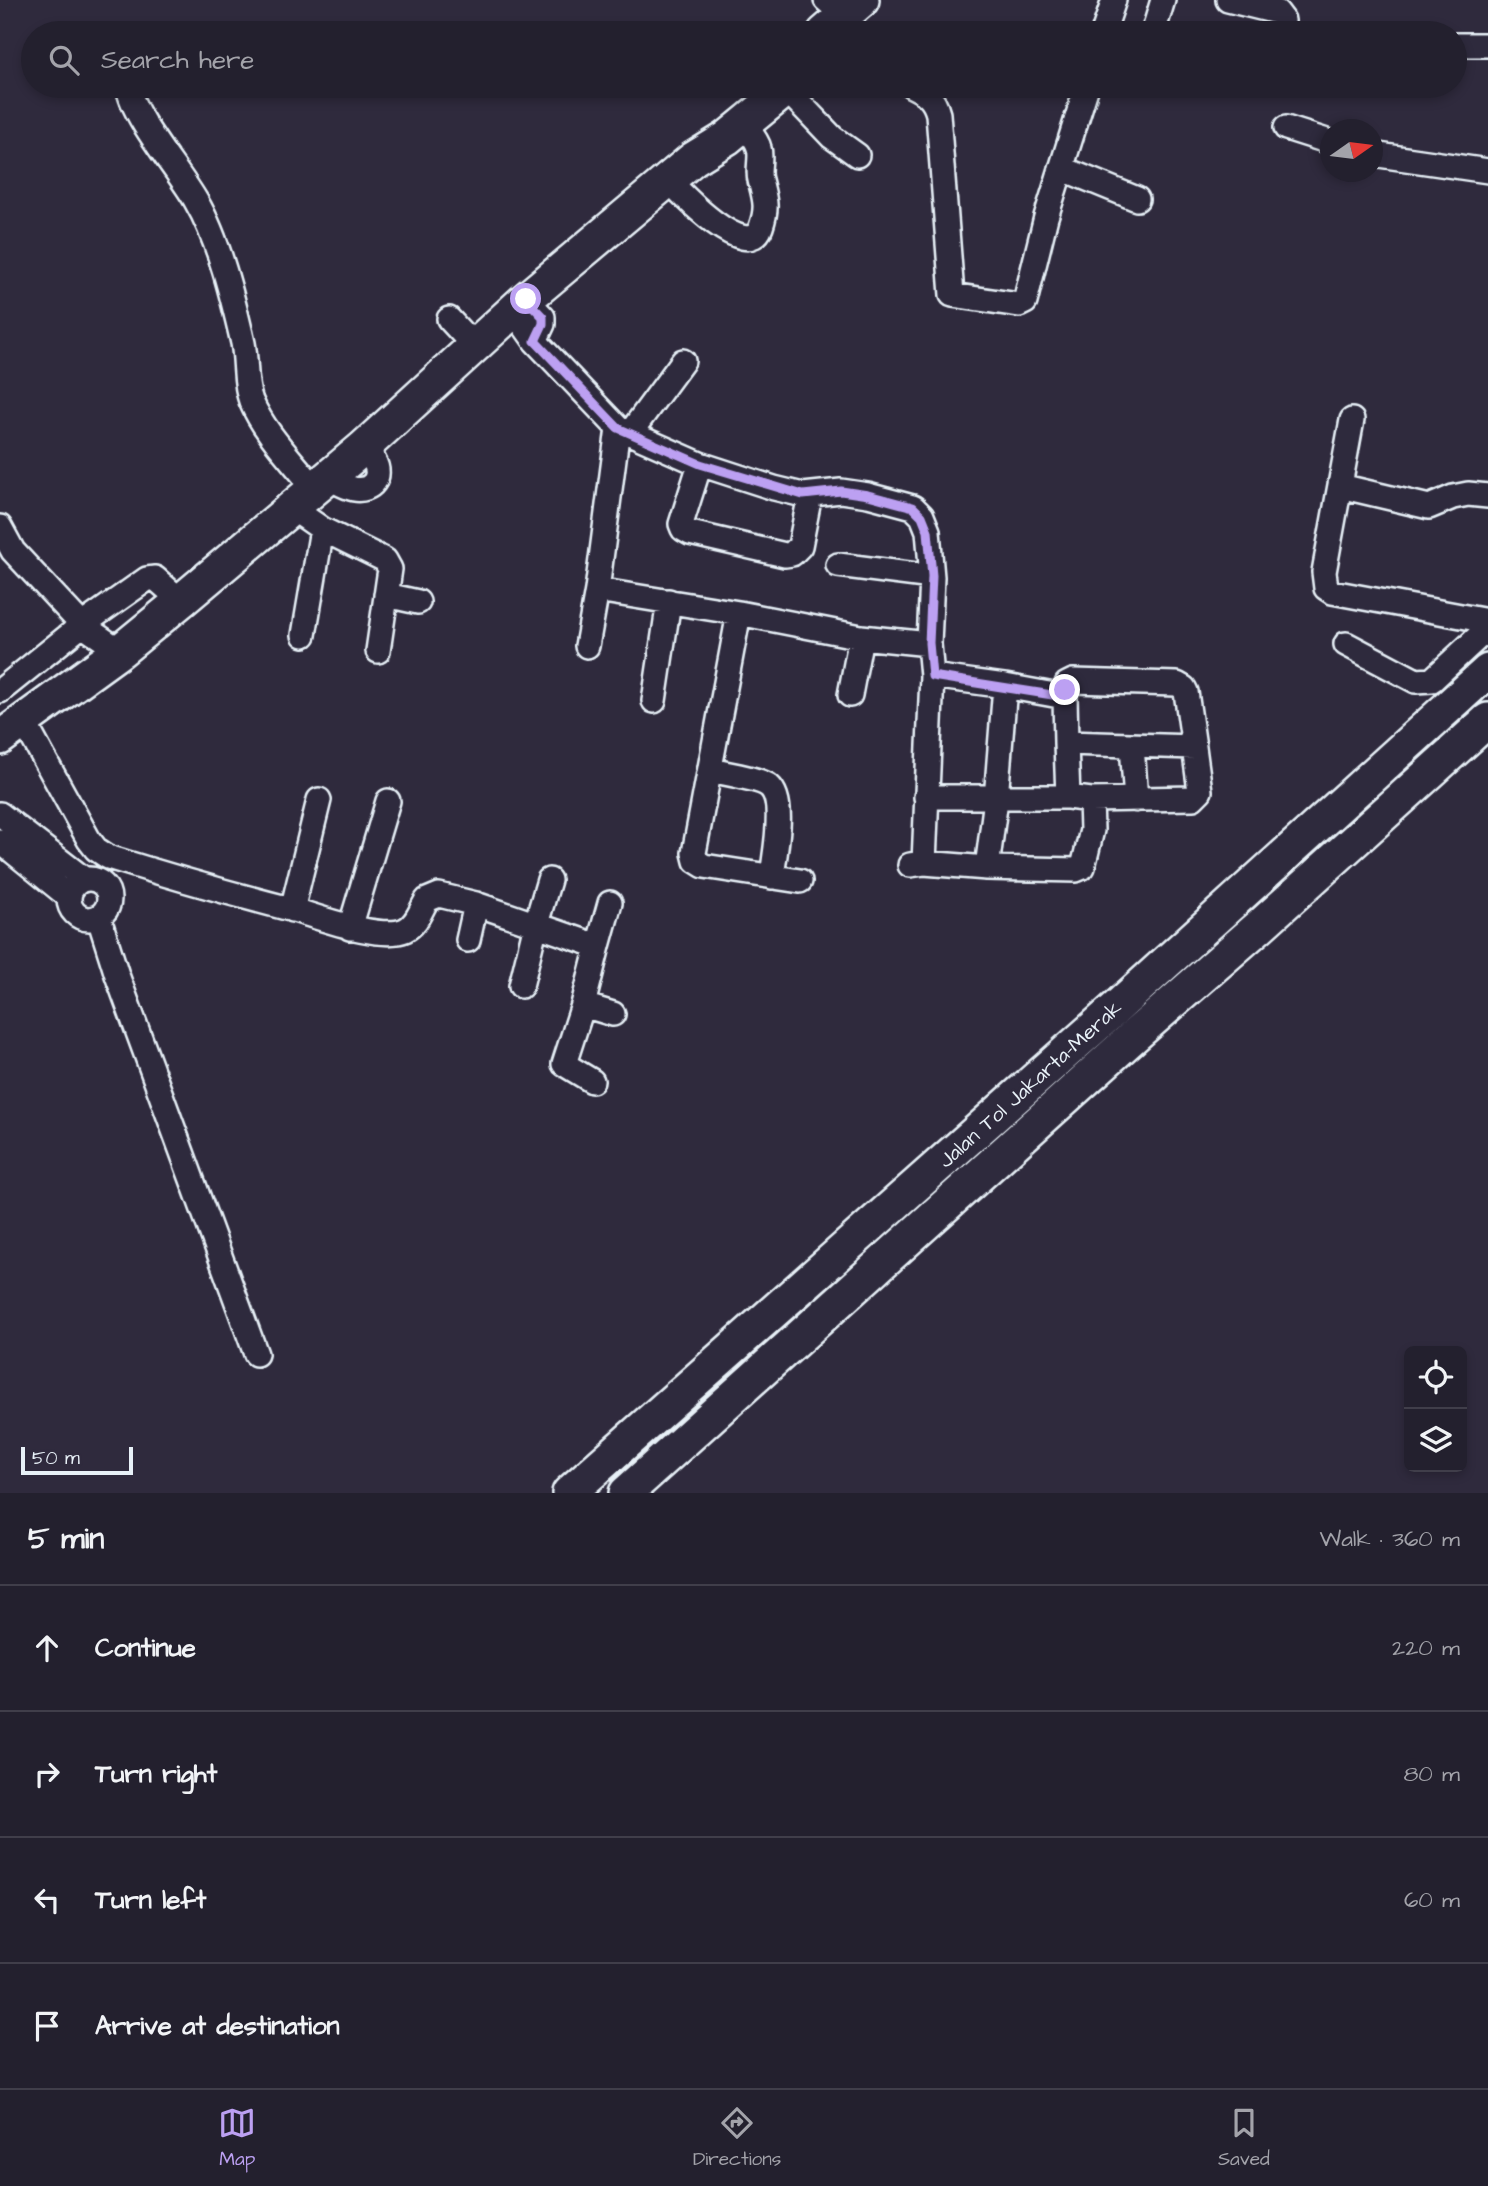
<!DOCTYPE html>
<html lang="en">
<head>
<meta charset="utf-8">
<style>
	body { margin:0; font-family:"Architects Daughter",sans-serif; background:#2b2836; color:#f1f3f6 }
	.controls { position:absolute; right:21px; bottom:21px; display:grid; overflow:hidden; border-radius:10px; box-shadow:0 4px 10px #0003 }
	.controls button { width:63px; height:63px; display:grid; place-items:center; padding:0; border:0; border-bottom:2px solid #403e4a; background:#23202e; color:#f1f3f6; font:35px sans-serif }
	.compass { position:absolute; left:1320px; top:119px; width:63px; height:63px; border-radius:50%; background:#23202e; box-shadow:0 4px 10px #0003; rotate:76deg }
	.scale { position:absolute; left:21px; bottom:18px; width:112px; box-sizing:border-box; padding-left:7px; border:4px solid #e8f1f8; border-top:0; font-size:19px; line-height:24px; white-space:nowrap; color:#e8f1f8; -webkit-text-stroke:5px #2f2a3d; paint-order:stroke }
	.stop { position:absolute; width:21px; height:21px; margin:-16px; border:5px solid #bca0f2; border-radius:50%; background:#fff }
	.stop.end { background:#bca0f2; border-color:#fff; box-shadow:0 2px 7px #0008 }
	.list { margin:0; padding:0; list-style:none }
	h2 { display:flex; justify-content:space-between; align-items:center; height:91px; margin:0; padding:0 28px; font-size:30px }
	h2 small { font-size:23px; font-weight:400; color:#a3a3aa }
	.list li { display:grid; grid-template-columns:46px 1fr auto; gap:21px; align-items:center; box-sizing:border-box; height:126px; padding:0 28px; border-top:2px solid #403e4a }
	.list b { display:block; font-size:26px; white-space:nowrap }
	.list em { font-size:23px; font-style:normal; color:#a3a3aa }
	.icon { flex:none; width:38px; height:38px; fill:none; stroke:currentColor; stroke-width:2; stroke-linecap:round; stroke-linejoin:round }
	.map { position:relative; flex:none; width:1488px; height:1493px; overflow:hidden }
	.search { position:absolute; background:#23202e; box-shadow:0 4px 10px #0003; left:21px; right:21px; top:21px; height:77px; display:flex; align-items:center; gap:18px; box-sizing:border-box; padding:0 24px; border-radius:38px; color:#a3a3aa; font-size:26px }
	.sheet { height:595px; background:#23202e }
	nav { display:flex; justify-content:space-around; align-items:center; box-sizing:border-box; height:98px; border-top:2px solid #403e4a; background:#23202e; font-size:19px; color:#a3a3aa }
	nav a { display:grid; justify-items:center; gap:4px }
	nav .on { color:#bca0f2 }
	.map>svg:first-child { display:block }
	.lines { fill:none; stroke-linecap:round; stroke-linejoin:round }
	.minor-casing { stroke:#e8f1f8; stroke-width:28 }
	.highway-casing { stroke:#e8f1f8; stroke-width:38 }
	.minor { stroke:#2f2a3d; stroke-width:23 }
	.highway { stroke:#2f2a3d; stroke-width:33 }
	.route { stroke:#bca0f2; stroke-width:9 }
	.labels { text-anchor:middle; stroke-width:5; stroke-linejoin:round; paint-order:stroke }
	.street-label { font-size:21px; fill:#e8f1f8; stroke:#2f2a3d }
</style>
</head>
<body>
<div class="map">
<svg width="1488" height="1493" viewBox="0 0 1488 1493">
	<rect width="100%" height="100%" fill="#2f2a3d"/>
	<filter id="ink" filterUnits="userSpaceOnUse"><feTurbulence type="fractalNoise" baseFrequency=".0143" numOctaves="2"/><feDisplacementMap in="SourceGraphic" scale="14" xChannelSelector="R" yChannelSelector="G"/><feConvolveMatrix kernelMatrix="1 2 1 2 8 2 1 2 1" color-interpolation-filters="sRGB"/></filter>
	<g filter="url(#ink)">
		<g class="lines">
			<g class="minor-casing">
				<path id="minor" d="M826 0 844 16
					M1228 0 1277 12 1283 20V33
					M1103 33 1114 0
					M1153 33 1163 0
					M1455 45H1488
					M128 86C132 117 179 171 196 201 219 240 233 299 243 343 247 363 244 383 251 401 265 434 293 461 314 488
					M912 86C926 93 934 98 938 114L952 295 1019 305 1025 302 1026 298 1046 217 1087 86
					M786 89 832 137 857 155
					M1286 128 1330 142
					M1372 154 1488 171
					M1061 168 1137 199
					M668 179C681 194 748 264 761 227 768 207 765 200 760 180 757 170 762 158 759 148 757 139 749 132 744 125
					M526 299 543 317V324L535 341
					M513 310 535 341 618 428 700 464 774 488 803 495 841 491 868 495 913 507 922 516 928 531 932 577 929 644 932 676 924 863
					M449 319 474 346
					M1352 420 1324 572 1326 588 1332 592 1488 621
					M630 433 683 361
					M700 464 681 524 683 529 690 533 785 555 792 554 800 546 810 495
					M327 477C336 481 344 487 354 489 372 492 383 477 374 461 371 456 366 452 363 448
					M1340 486 1429 507 1453 497 1468 494 1488 496
					M292 508 322 529 385 560 390 569 378 651
					M0 527 13 551 82 625 147 579 155 578 181 601
					M838 565 932 577
					M597 590 739 613 861 637 929 644
					M386 595 418 602
					M739 613 694 853 696 861 704 866 800 881
					M304 635 322 529
					M1346 644 1416 681 1432 680 1488 628
					M587 646 597 590 618 428
					M932 676 1005 686 996 799 987 868
					M1005 686 1065 697 1066 743
					M0 691 82 625 120 651
					M850 695 861 637
					M1065 697 1067 684 1073 681 1177 684 1184 688 1186 692 1194 747
					M654 701 669 601
					M23 720 89 840 96 849 108 857C169 876 228 893 290 909 316 916 380 941 405 930 417 924 420 911 427 900L439 895 476 904 598 946 583 1005 564 1064 592 1081
					M1132 746 1136 800
					M710 770C722 773 761 779 769 786 787 801 774 856 772 877
					M926 797H1068L1091 800 1193 798 1200 791 1194 747 1066 743 1068 797
					M0 814 84 879
					M0 841 69 897
					M910 865 924 863 987 868 1076 870 1083 867 1092 830 1091 800
					M69 899a20 20 0 1 1 40 0a20 20 0 1 1-40 0Z
					M292 910 319 800
					M99 918 117 975 256 1354
					M350 928 388 801
					M468 940 476 904
					M598 946 610 903
					M521 986 536 924 549 880
					M583 1005 613 1014"/>
			</g>
			<g class="highway-casing">
				<path id="highway" d="M824 33 862 0
					M0 738 120 651 181 601 363 448 526 299 693 159 727 138 790 86
					M569 1493 1117 1007 1488 671
					M626 1493 1134 1036 1260 926 1488 720"/>
			</g>
			<use href="#minor" class="minor"/>
			<use href="#highway" class="highway"/>
		</g>
	</g>
	<g class="lines" filter="url(#ink)">
		<path class="route" d="M526 299 543 317V324L535 341 618 428 700 464 803 495 841 491 868 495 913 507 922 516 928 531 932 576 929 643 932 676 1065 697V690"/>
	</g>
	<g class="labels">
		<g class="street-label">
			<text transform="translate(1030 1084) rotate(-42)" y="7">Jalan Tol Jakarta–Merak</text>
		</g>
	</g>
</svg>
<div class="controls">
<button><svg class="icon" aria-label="locate" viewBox="0 0 24 24"><circle cx="12" cy="12" r="6"/><path d="M12 2v4M12 18v4M2 12h4M18 12h4"/></svg></button>
<button><svg class="icon" aria-label="layers" viewBox="0 0 24 24"><path d="M12 4l9 5-9 5-9-5zM3 14l9 5 9-5"/></svg></button>
</div>
<svg class="compass" viewBox="-18 -18 36 36"><path d="M0-13l5 13h-10z" fill="#e53935"/><path d="M0 13l5-13h-10z" fill="#a3a3aa"/></svg>
<div class="scale">50 m</div>
<div class="stop" style="left:526px;top:299px"></div>
<div class="stop end" style="left:1065px;top:690px"></div>
<div class="search"><svg class="icon" aria-label="search" viewBox="0 0 24 24"><circle cx="10" cy="10" r="6"/><path d="M15 15l6 6"/></svg>Search here</div>
</div>
<section class="sheet">
<h2>5 min<small>Walk · 360 m</small></h2>
<ul class="list">
<li><svg class="icon" aria-label="ahead" viewBox="0 0 24 24"><path d="M12 20V5M6 11l6-6 6 6"/></svg><div><b>Continue</b></div><em>220 m</em></li>
<li><svg class="icon" aria-label="right" viewBox="0 0 24 24"><path d="M7 20v-9h11M14 6l5 5-5 5"/></svg><div><b>Turn right</b></div><em>80 m</em></li>
<li><svg class="icon" aria-label="left" viewBox="0 0 24 24"><path d="M17 20v-9H6M10 6l-5 5 5 5"/></svg><div><b>Turn left</b></div><em>60 m</em></li>
<li><svg class="icon" aria-label="arrive" viewBox="0 0 24 24"><path d="M6 21V4h12l-3 4 3 4H6"/></svg><div><b>Arrive at destination</b></div></li>
</ul>
</section>
<nav>
<a class="on"><svg class="icon" aria-label="map" viewBox="0 0 24 24"><path d="M3 6l6-2 6 2 6-2v14l-6 2-6-2-6 2zM9 4v14M15 6v14"/></svg>Map</a>
<a><svg class="icon" aria-label="directions" viewBox="0 0 24 24"><path d="M12 3l9 9-9 9-9-9zM9 14v-3h6M13 9l2 2-2 2"/></svg>Directions</a>
<a><svg class="icon" aria-label="saved" viewBox="0 0 24 24"><path d="M7 4h10v16l-5-4-5 4z"/></svg>Saved</a>
</nav>
</body>
</html>
